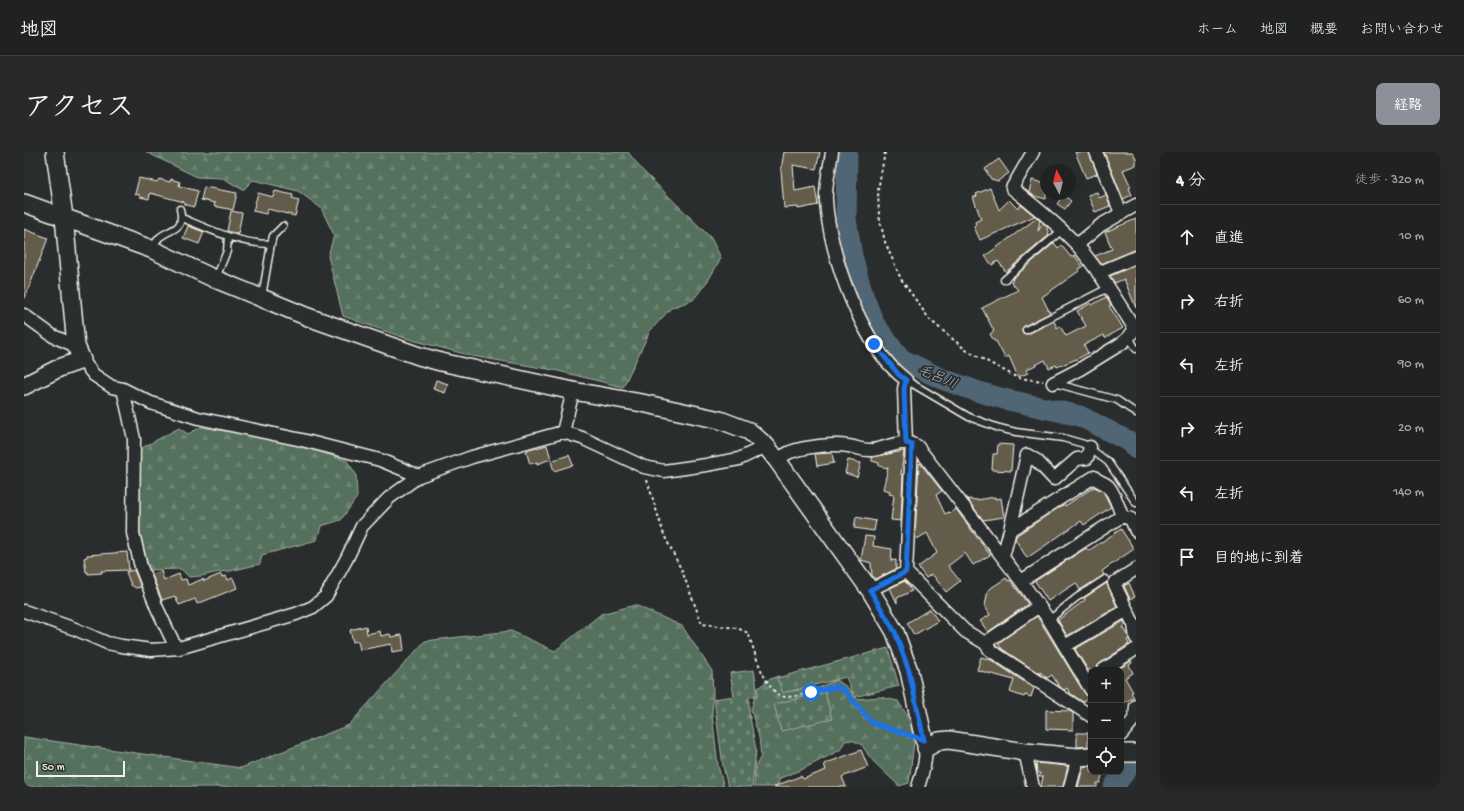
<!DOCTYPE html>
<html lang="ja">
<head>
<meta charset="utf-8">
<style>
	body { margin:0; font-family:"Gochi Hand","Klee One",sans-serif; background:#282a2a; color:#f1f3f6 }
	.controls { position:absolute; right:12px; bottom:12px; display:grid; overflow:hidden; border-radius:8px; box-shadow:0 4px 16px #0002 }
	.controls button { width:36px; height:36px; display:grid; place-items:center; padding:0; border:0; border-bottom:1px solid #3d3f40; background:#202222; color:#f1f3f6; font:20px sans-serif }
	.compass { position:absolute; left:1016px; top:12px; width:36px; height:36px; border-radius:50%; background:#202222; box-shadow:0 4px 16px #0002; rotate:353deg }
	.scale { position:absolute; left:12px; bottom:10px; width:89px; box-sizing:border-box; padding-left:4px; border:2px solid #f4f1e8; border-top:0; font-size:11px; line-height:14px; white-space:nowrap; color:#f4f1e8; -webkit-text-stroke:3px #2a2d2e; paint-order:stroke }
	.stop { position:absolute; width:12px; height:12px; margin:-9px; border:3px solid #1a73e8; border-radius:50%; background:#fff }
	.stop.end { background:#1a73e8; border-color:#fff; box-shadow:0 1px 4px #0008 }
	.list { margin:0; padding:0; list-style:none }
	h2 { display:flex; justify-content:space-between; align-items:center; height:52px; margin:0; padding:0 16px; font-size:17px }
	h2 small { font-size:13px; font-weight:400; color:#a2a4a5 }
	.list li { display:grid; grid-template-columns:26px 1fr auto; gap:12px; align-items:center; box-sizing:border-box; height:64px; padding:0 16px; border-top:1px solid #3d3f40 }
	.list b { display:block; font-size:15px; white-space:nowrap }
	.list em { font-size:13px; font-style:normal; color:#a2a4a5 }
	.icon { flex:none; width:22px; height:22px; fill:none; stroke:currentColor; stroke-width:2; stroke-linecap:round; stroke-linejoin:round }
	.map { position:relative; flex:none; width:1112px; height:635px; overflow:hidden; border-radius:8px }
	header { display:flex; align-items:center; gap:24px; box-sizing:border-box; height:56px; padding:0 20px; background:#202222; border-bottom:1px solid #3d3f40 }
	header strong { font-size:19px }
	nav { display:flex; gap:22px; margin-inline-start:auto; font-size:14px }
	.intro { display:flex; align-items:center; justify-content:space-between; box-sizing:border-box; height:96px; padding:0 24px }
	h1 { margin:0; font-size:28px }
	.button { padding:10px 18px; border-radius:8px; background:#8c9099; color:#fff; font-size:14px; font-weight:700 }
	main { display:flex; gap:24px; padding:0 24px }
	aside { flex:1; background:#202222; border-radius:8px; box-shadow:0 4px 16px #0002 }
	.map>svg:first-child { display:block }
	.forest { fill:url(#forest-firs); stroke:#a4b0a2 }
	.cemetery { fill:url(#cemetery-stones); stroke:#a4b0a2 }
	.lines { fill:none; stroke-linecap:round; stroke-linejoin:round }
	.river { stroke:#516674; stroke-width:21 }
	.building { fill:#645c4c; stroke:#f4f1e8 }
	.lane-casing { stroke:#f4f1e8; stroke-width:9 }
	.street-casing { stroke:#f4f1e8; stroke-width:15 }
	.secondary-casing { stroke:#f4f1e8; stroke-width:20 }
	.path { stroke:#f4f1e8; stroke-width:2; stroke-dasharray:3 3; stroke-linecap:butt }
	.lane { stroke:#2a2d2e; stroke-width:6 }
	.street { stroke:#2a2d2e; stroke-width:12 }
	.secondary { stroke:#2a2d2e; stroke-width:17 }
	.route { stroke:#1a73e8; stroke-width:5 }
	.labels { text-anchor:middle; stroke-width:3.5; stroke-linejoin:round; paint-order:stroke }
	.water-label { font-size:14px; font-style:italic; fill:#b3b9ba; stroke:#2a2d2e }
</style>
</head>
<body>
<header>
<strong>地図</strong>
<nav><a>ホーム</a><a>地図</a><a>概要</a><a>お問い合わせ</a></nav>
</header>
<div class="intro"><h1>アクセス</h1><a class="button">経路</a></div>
<main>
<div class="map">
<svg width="1112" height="635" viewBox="0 0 1112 635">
	<defs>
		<pattern id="forest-firs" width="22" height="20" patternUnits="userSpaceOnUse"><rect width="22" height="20" fill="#546f5d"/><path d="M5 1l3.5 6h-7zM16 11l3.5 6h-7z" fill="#6d8474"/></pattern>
		<pattern id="cemetery-stones" width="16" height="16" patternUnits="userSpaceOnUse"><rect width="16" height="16" fill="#546f5d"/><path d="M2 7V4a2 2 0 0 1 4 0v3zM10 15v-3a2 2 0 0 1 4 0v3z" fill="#6d8474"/></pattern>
	</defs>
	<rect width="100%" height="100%" fill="#2a2d2e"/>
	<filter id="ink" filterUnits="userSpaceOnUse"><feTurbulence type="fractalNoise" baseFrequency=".025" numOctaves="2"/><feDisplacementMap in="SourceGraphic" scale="8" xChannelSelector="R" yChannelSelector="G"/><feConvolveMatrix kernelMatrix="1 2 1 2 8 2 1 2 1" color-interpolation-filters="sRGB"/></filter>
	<g filter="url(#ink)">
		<path class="forest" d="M122 0H604L617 17 687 86 697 106 685 127 669 148 647 156 626 179 599 235 530 218 448 204 381 186 319 164 304 104 310 83 297 56 274 39 229 28 219 38 199 26 173 25Z
			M177 275 258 289 306 303 323 309 332 322 333 345 317 368 297 374 293 388 238 403 236 412 206 419 195 420 177 424 165 425 157 417 125 418 112 364 116 297 155 276 164 282Z
			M611 453 658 474 688 519 689 541 688 562 694 614 700 635H0V585L217 616 325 573 401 489 487 479 531 499 577 462Z
			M754 524 759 527 769 539 794 536 812 528 823 535 833 547 856 545 874 549 886 568 890 590 885 631 875 634 847 607 838 593 828 588 821 589 816 598 777 618 756 626 752 635H730L731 616 737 604 735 585 727 558 733 537 744 528Z"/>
		<path class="cemetery" d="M864 496 875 534 830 545 822 525 759 541 753 526Z
			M730 518 734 543 725 545V560L732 598 728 635H704L699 614 690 547 710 544 706 521Z
			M801 540 808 567 757 579 750 552Z"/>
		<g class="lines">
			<path class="river" d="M823 0 822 67 828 104 839 143 850 172 877 207 918 227 952 239 980 247 1056 264 1106 290 1112 297
				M1090 635 1093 630 1112 606"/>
		</g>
		<path class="building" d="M760 0H796L792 17 769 13 771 39 791 35 794 53 774 57V55L760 56 757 18Z
			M1051 0H1065L1073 22 1062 26Z
			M1080 0H1109L1112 7V13L1099 18 1107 35 1105 36 1108 43 1099 47Z
			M975 7 985 21 974 29 967 27 961 17Z
			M115 26 133 30 135 27 146 30 147 27 156 30 155 34 174 39 170 55 160 52V50L126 41 125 47 116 45V43L111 42Z
			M1008 28 1022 32V47L1010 44 1005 40Z
			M180 35 213 41 209 58 190 54 191 51 177 48Z
			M966 36 975 58 985 48 994 57 997 53 1011 64 956 88 950 75 952 73 951 70 957 67 949 45 953 44 952 42Z
			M251 39 269 43 268 46 275 48 271 64 244 57 242 62 229 59 234 41 249 45Z
			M1073 40 1075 46 1082 43 1086 54 1071 60 1064 43Z
			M1039 43 1047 49 1041 57 1033 52Z
			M207 59 218 61 214 82 203 79Z
			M1013 66 1016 69 1014 79 1019 71 1022 73 1025 83 982 120 974 109 968 113 961 104Z
			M1112 67V98L1077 112 1071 104 1088 97 1081 80Z
			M164 74 180 80 175 92 159 86Z
			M0 77 24 86 1 146H0Z
			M1030 91 1034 96 1037 93 1047 105 1050 103 1059 115 1054 117 1055 119 1018 145 1026 161 1000 174 998 177V180L1001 182H1004L1030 169 1033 176 1036 174 1042 184 1062 174 1053 159 1067 151 1068 153 1082 145 1087 153 1085 154 1099 176 1081 186 1080 183 1060 193 1064 201 1055 206 1033 215 1032 213 1025 216 1021 208 1002 218 1004 221 994 225 985 204 981 206 972 189H970L966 182 970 179 958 156 994 138 987 130 989 128 988 127Z
			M1112 113V156L1100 127 1091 131 1086 124Z
			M412 228 424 232 421 241 409 237Z
			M974 292 989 293 987 319 968 318 969 302H973Z
			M523 293 527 307 513 312V310L506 312 502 299Z
			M880 299 877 323 879 322 877 369 867 368 870 343 865 342 866 339 859 337 864 316 855 314V311L848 309V305Z
			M808 301 810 311 793 314 791 302Z
			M545 303 549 313 530 319 527 309Z
			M824 308 837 311 833 325 821 321Z
			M896 311 918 339 912 343 921 362 925 360 926 361 932 357 966 403 949 413 941 401 924 414 936 429 922 440 908 422 902 426 894 415 913 401 903 381 893 387 891 384 895 312Z
			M1070 335 1079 339 1087 355 1060 373 1057 369 1003 406 991 387 993 383 1040 352 1041 354Z
			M971 345V347L977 346 980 365 959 368 943 347 953 348Z
			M832 365 852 369 850 379 830 376Z
			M1097 377 1110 397 1078 419 1080 423 1056 438 1052 431 1024 449 1011 429 1062 396 1064 399Z
			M841 384 850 385 849 394 868 397 867 409 872 408V417L852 427 848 424 847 411 837 408Z
			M103 400 105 418 77 419 78 421 64 422V420H62L60 406 63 405V403Z
			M110 418 117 435 112 436 107 433 102 420Z
			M137 419 140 428 155 422 157 428 162 427 164 433 179 427 180 429 197 422 198 425 202 424 204 428 209 426 213 436 173 452 171 447 155 453 151 444 138 448 128 423Z
			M982 426 984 429 986 428 1004 452 964 480 956 469 966 463 961 454 964 438Z
			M881 429 888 439 873 446V451L866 436Z
			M1083 431 1093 455 1043 484 1034 468 1061 448 1060 446Z
			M1105 431 1111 445 1106 447 1100 434Z
			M906 457 914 469 890 483 883 471Z
			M1013 464 1061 542 1065 546 1059 550 1047 542 1043 536 1040 538 1035 534 1028 523 1023 526 1016 520V522L978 497 974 491Z
			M1100 469 1102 473 1099 475 1104 483 1105 487 1103 488 1105 492 1075 512 1072 518H1064L1051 497Z
			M342 474 343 482 356 479 357 484 366 482 367 485 378 483 380 498 368 500 367 492 336 498 334 489 329 490 326 478Z
			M957 505 967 508 1010 536 1007 545 1001 543 1000 545 986 540 990 528 953 518Z
			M1107 509 1108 511 1105 513 1109 521 1101 526 1109 540 1107 541 1110 545 1097 553V518H1093Z
			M1022 558 1045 559 1049 561V578L1022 577Z
			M1053 581H1064V594L1053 595Z
			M837 598 844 615 818 625 822 635H751V634L777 624 779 627 802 618 800 612Z
			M1012 611 1044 614 1039 635H1017L1019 625H1015L1016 621H1013Z
			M1067 614V620H1079L1076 631H1073V635H1054L1059 615Z"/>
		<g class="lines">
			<g class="lane-casing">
				<path id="lane" d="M158 66C187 78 216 92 247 92L249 84 259 74
					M128 95C131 92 133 88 136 85 148 76 161 78 156 57
					M192 126 203 99 204 84
					M980 128 1038 78
					M238 145 247 92
					M1002 178 1084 136
					M1105 185 1112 197
					M882 228 945 265 975 276 992 280 1039 286 1060 292 1084 310 1112 351
					M1030 231 1093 248 1112 261
					M1025 468 1052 446 1081 427"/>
			</g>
			<g class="street-casing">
				<path id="street" d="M808 0C806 15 801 33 802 48 805 103 838 195 882 228L880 237 882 291
					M1009 0 988 36C1010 54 1034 72 1053 93 1075 118 1093 149 1111 177
					M1072 0 1097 61
					M1053 93 1077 73 1112 53
					M1074 121 1112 105
					M0 163 29 184 52 194
					M58 208 70 223 88 235 99 237 127 251 174 266 278 288 356 308 395 324
					M1029 231 1056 217 1098 191 1105 185 1112 175
					M99 237 110 287 109 381 117 415 133 456 152 496
					M539 280 549 239
					M888 292 882 420 941 479 961 491 966 498 1067 564
					M1066 295 1063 306 1053 307 1030 327 1013 309 1003 303 986 378 1070 325C1074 330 1080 330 1084 334 1090 340 1095 356 1098 364L1107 367 1112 379
					M753 308C757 305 762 302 766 300 781 295 809 291 824 294 833 295 839 299 848 298 864 296 878 286 893 294L997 429 1025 468 1067 538
					M979 405 986 378
					M1112 417 1090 431 1110 473 1112 486
					M997 429 1098 364
					M846 438 882 420
					M0 459 51 477 83 491 98 494 127 498 155 496 272 462 289 455 302 444 323 406 338 374 365 346 395 324 448 305 539 280 558 286 620 315 640 319 682 313 715 307 742 294
					M961 491 1015 454
					M1041 494 1103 458
					M1079 518 1112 497
					M1097 583 1111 566 1112 554
					M1001 600 1009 635
					M894 635C899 619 904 605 900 588
					M1046 635 1054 605"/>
			</g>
			<g class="secondary-casing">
				<path id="secondary" d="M0 51 127 97 191 127 284 165 395 204 417 210 549 239 618 251 696 268 725 279 742 294 753 308 846 438 871 480 885 519 900 588
					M0 234 35 216 58 208 52 194 40 65 31 0
					M902 596 915 589 925 588 1001 600 1054 605 1067 604
					M1097 601H1112"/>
			</g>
			<path class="path" d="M861 0 854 38 855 64 861 90 877 127 906 168 942 198 994 226 1019 229
				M623 328 640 383 658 419 678 472 713 476 724 481C731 499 740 541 761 545 767 546 804 537 813 535L820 539 848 571 885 584"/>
			<use href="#lane" class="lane"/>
			<use href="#street" class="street"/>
			<use href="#secondary" class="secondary"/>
		</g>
	</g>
	<g class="lines" filter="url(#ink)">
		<path class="route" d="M787 540 813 535 820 538 848 571 900 588 885 519 871 480 846 438 882 420 888 292 882 291 880 237 882 228 875 223 850 192"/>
	</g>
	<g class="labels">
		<g class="water-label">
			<text transform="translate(914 224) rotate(23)" y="5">毛呂川</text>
		</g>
	</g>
</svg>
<div class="controls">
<button>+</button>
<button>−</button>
<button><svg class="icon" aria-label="locate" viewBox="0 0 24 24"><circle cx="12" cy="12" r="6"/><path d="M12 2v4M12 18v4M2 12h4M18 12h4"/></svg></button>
</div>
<svg class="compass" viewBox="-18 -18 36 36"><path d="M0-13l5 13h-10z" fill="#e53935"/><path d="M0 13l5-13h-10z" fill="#a2a4a5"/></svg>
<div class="scale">50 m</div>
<div class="stop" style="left:787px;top:540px"></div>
<div class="stop end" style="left:850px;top:192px"></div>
</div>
<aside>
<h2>4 分<small>徒歩 · 320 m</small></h2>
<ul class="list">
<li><svg class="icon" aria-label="ahead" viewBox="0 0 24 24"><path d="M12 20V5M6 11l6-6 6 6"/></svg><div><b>直進</b></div><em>10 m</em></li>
<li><svg class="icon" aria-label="right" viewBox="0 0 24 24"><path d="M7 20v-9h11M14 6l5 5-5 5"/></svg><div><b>右折</b></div><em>60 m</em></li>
<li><svg class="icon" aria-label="left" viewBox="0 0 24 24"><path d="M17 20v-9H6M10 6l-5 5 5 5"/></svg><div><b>左折</b></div><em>90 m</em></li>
<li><svg class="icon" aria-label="right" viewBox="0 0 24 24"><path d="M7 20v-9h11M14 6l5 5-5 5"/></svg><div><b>右折</b></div><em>20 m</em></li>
<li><svg class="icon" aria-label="left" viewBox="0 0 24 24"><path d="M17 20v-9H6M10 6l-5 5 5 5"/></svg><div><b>左折</b></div><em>140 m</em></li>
<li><svg class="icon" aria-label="arrive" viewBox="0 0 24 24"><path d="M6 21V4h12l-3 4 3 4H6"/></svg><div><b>目的地に到着</b></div></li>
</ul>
</aside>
</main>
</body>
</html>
